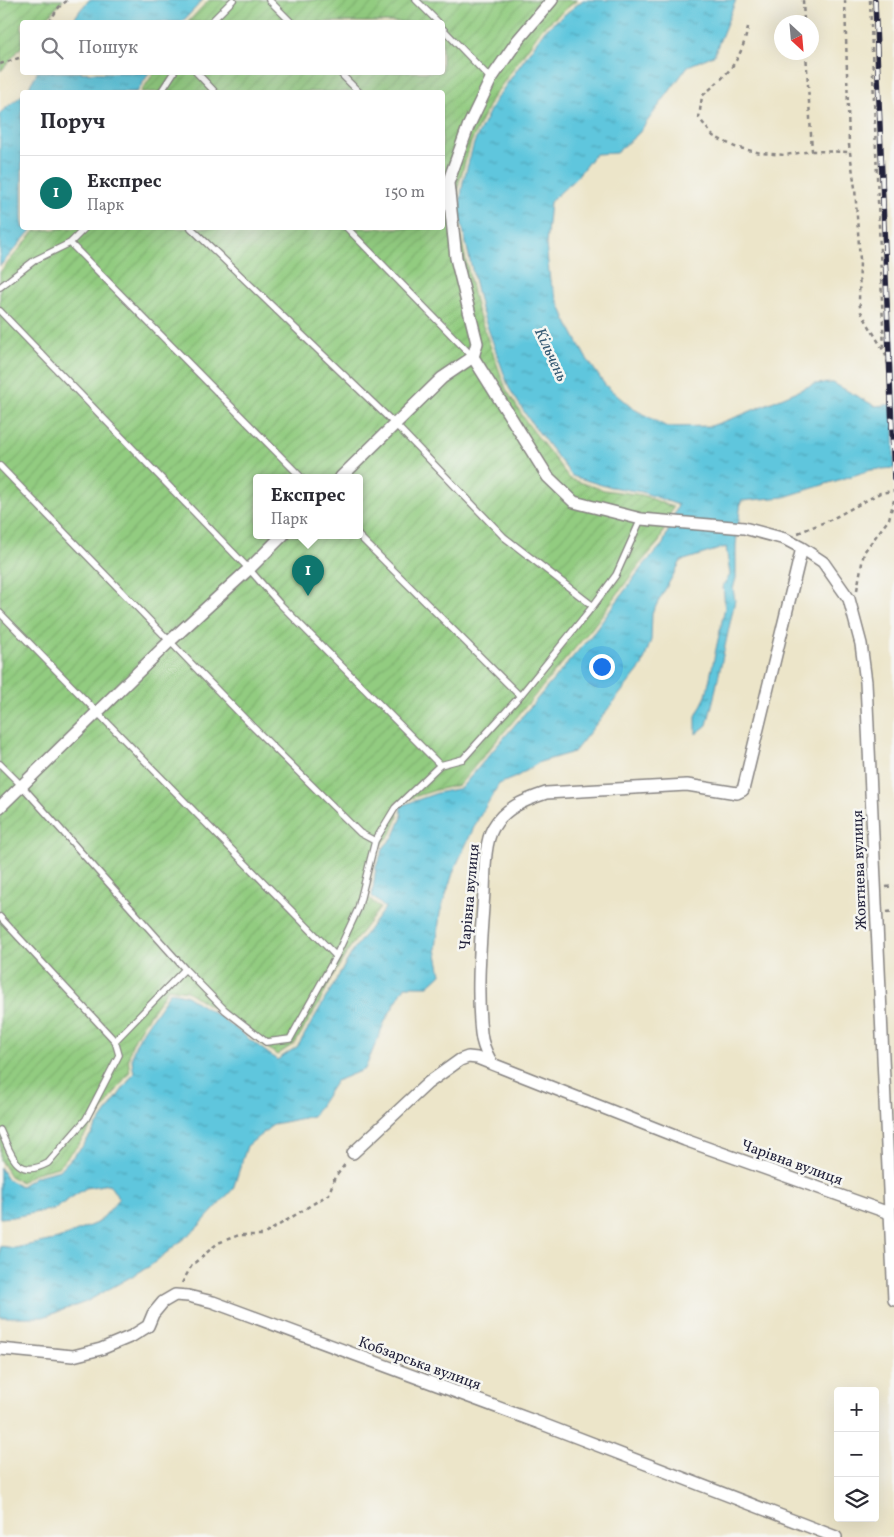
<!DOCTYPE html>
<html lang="uk">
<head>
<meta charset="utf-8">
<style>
	body { margin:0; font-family:Vollkorn,serif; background:#f7f7f7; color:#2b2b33 }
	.controls { position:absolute; right:15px; bottom:15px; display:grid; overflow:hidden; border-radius:5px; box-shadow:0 5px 20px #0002 }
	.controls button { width:45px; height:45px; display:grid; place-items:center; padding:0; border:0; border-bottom:1px solid #e1e1e2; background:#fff; color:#2b2b33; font:25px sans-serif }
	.compass { position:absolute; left:774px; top:15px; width:45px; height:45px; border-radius:50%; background:#fff; box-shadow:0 5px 20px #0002; rotate:154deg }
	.you { position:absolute; left:601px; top:666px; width:18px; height:18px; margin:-12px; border:4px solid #fff; border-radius:50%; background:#1a73e8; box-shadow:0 0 0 8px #1a73e833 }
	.badge { display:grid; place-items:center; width:32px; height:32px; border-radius:50%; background:#0f766e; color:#fff; font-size:16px; font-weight:700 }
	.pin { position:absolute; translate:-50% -41px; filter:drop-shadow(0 1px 2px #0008) }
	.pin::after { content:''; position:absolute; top:26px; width:18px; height:15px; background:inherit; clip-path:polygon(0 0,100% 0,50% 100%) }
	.popup { position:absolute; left:253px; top:474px; width:110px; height:65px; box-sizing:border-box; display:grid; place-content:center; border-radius:5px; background:#fff; filter:drop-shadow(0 1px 4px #0005); font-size:16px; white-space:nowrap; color:#7c7c81 }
	.popup b { font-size:19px; color:#2b2b33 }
	.popup::after { content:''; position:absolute; left:50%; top:100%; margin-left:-10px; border:10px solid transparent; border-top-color:#fff }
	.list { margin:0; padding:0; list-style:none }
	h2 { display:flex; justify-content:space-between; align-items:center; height:65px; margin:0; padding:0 20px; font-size:21px }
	h2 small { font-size:16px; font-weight:400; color:#7c7c81 }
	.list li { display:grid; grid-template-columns:32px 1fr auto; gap:15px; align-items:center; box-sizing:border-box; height:75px; padding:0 20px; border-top:1px solid #e1e1e2 }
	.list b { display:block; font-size:19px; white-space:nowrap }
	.list p { margin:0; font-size:16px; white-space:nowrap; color:#7c7c81 }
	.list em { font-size:16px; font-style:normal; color:#7c7c81 }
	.icon { flex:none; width:28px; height:28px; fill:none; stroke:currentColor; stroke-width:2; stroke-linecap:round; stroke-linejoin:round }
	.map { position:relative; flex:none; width:894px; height:1537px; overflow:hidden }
	.search { position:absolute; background:#fff; box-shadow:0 5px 20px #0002; left:20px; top:20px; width:425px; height:55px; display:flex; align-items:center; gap:12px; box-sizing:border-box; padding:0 18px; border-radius:5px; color:#7c7c81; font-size:19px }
	.panel { position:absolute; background:#fff; box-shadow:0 5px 20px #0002; left:20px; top:90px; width:425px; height:140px; border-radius:5px }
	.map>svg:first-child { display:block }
	.garden { fill:url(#garden-furrows); stroke:#5a775e; fill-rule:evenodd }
	.water { fill:url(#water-ripples); stroke:#40748c }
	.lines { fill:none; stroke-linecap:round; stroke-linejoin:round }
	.service-casing { stroke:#878482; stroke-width:8 }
	.minor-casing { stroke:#878482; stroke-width:14 }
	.path { stroke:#878482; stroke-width:2.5; stroke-dasharray:4 4; stroke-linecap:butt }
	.service { stroke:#fff; stroke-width:5.5 }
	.minor { stroke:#fff; stroke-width:11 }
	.rail-casing { stroke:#22223b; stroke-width:5.5 }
	.rail { stroke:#f6f6f2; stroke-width:4; stroke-dasharray:11; stroke-linecap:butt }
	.labels { text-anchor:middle; stroke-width:5; stroke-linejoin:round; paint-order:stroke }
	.street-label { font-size:15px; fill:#22223b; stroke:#f6f6f2 }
	.water-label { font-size:16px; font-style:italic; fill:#375b74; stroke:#f6f6f2 }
</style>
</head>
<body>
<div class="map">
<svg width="894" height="1537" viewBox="0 0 894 1537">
	<defs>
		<pattern id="garden-furrows" width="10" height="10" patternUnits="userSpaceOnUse" patternTransform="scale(1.25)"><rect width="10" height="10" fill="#92cc80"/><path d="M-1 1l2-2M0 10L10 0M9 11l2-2" fill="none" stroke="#7eaf70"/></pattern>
		<pattern id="water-ripples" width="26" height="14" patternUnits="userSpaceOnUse" patternTransform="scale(1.25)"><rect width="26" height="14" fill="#5fc6dd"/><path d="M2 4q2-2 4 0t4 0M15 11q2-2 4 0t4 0" fill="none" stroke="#4ea0b4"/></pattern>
	</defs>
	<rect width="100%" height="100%" fill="#f6f6f2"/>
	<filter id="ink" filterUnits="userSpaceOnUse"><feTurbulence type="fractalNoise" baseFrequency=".02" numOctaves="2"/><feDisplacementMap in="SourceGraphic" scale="10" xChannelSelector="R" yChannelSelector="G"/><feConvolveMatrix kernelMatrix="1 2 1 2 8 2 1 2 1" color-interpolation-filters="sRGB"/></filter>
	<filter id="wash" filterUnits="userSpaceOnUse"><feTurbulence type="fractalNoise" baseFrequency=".0096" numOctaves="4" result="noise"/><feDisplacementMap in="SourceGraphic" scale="20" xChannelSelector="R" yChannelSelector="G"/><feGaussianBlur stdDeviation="1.12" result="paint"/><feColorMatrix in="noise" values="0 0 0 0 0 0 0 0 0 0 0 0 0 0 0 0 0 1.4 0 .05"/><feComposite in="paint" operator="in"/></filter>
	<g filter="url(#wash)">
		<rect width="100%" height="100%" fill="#ece5c9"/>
		<path class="garden" d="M0 0H63L44 22H22V46L1 71Z
			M209 0H577L542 28 491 100 471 142 459 182 455 213 477 310 506 389 527 423 570 479 604 490 642 495 673 507 659 542 639 565 592 628 459 785 436 790 395 803 398 817 391 834 381 845 372 866 368 897 380 908 351 946 331 979 317 1007 295 1043 277 1055 222 1014 187 991 168 988C156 1008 132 1034 129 1056 128 1061 129 1067 130 1071L78 1145 58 1167 35 1173 21 1182 10 1176 0 1160V272L35 231 69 228H442V92H141L154 73 442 72V22H188ZM257 477H359V535H257Z"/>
		<path class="water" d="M89 0H203L182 22H72L81 9Z
			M583 0H736L714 55 688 66 638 134 616 153 595 154 576 178 550 202 546 245 550 281 566 320 585 356 605 385 632 408 667 427 711 426 739 416 814 384 833 383 875 406 894 404V468L871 470 784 497 741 501 736 545V578L733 589 735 600 714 697 707 725 696 734V716L706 696 725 607 723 585 730 575 726 547 681 561 652 613 651 640 642 666 574 752 540 762 516 777 499 784 477 821 454 870 440 913 436 949 441 974 428 986H405L385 1021 365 1069 336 1081 313 1116 274 1124 247 1146 233 1189 197 1228 150 1266 86 1302 43 1317H0V1246L15 1248 58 1239 99 1222 119 1199 109 1184 86 1188 54 1209 13 1217 0 1218V1167L7 1179 21 1186 36 1176 60 1170 82 1147 134 1073C133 1068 132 1062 132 1057 134 1038 160 1009 170 992L185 995 220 1017 277 1060 298 1046 354 949 385 908 372 896 376 867 384 847 394 836 402 817 400 806 437 793 461 788 595 631 642 567 663 544 678 505 642 492 605 486 572 476 530 421 509 388 481 309 459 212 463 182 474 143 494 102 545 30Z
			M37 73V72L149 73 137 92H26Z
			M22 95V228H33L0 266V113Z"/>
	</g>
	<g filter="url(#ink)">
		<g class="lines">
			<g class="service-casing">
				<path id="service" d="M269 0 291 22
					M416 0 438 22
					M211 22 233 0
					M442 28 491 79
					M196 72 215 92
					M339 72 359 92
					M161 92 174 72
					M191 228 395 424 504 537 593 606
					M347 228 473 357
					M70 243 301 477
					M0 287 35 260 70 243 85 228
					M0 311 249 569 279 603 440 765
					M0 466 250 724 360 833 375 841
					M358 535 520 696
					M0 613 336 956
					M0 764 22 786 185 969 225 1010 266 1042 290 1039 336 956 358 909 375 841 395 808 440 765 463 759 520 696 593 606 616 575 641 519
					M0 917 115 1041
					M0 1130C12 1155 16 1180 48 1163L86 1119 119 1055 115 1041 185 969"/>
			</g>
			<g class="minor-casing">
				<path id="minor" d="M473 357 548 477 574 502 641 519 744 528 785 539 802 548 823 562 849 599 861 644 866 682 894 1300
					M341 477 442 378 473 357 477 343 456 258 448 183 468 127 491 79 518 40 552 0
					M0 807 170 641 249 569 283 535
					M491 1062C486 1053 482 1044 481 1033 476 986 481 939 484 892 485 873 484 844 493 828 504 808 525 800 546 793L687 785 737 793 743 790 802 548
					M353 1153 428 1083 460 1060 468 1057 477 1058 685 1140 889 1213
					M0 1349 73 1356 101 1349 132 1336 148 1326 153 1314 163 1302 175 1295 188 1296 213 1302 537 1422 836 1537"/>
			</g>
			<path class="path" d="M803 0 804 22
				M845 0 849 145 855 188 860 260 859 301 861 312 885 353 890 371 894 479
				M870 0 884 351
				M49 22 59 7 68 0
				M748 27C741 62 728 74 702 96L699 118 713 136 735 147 761 153 785 155 812 151 850 152
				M806 52 812 151
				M0 64 22 57
				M798 533 832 519 880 493 894 491
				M857 590 864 552 889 519 894 500
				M886 887 894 886
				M887 912 894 911
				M182 1283 192 1265 218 1243 239 1235H263L329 1194 334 1179 346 1163"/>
			<use href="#service" class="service"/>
			<use href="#minor" class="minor"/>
			<g class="rail-casing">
				<path id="rail" d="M875 0 894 479"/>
			</g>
			<use href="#rail" class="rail"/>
		</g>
	</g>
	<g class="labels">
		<g class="street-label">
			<text transform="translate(859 870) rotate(-92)" y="5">Жовтнева вулиця</text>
			<text transform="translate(469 897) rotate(-85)" y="5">Чарівна вулиця</text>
			<text transform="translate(792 1162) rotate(20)" y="5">Чарівна вулиця</text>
			<text transform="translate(420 1363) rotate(20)" y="5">Кобзарська вулиця</text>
		</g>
		<g class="water-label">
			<text transform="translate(552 354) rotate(65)" y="6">Кільчень</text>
		</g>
	</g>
</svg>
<div class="controls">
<button>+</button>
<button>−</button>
<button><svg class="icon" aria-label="layers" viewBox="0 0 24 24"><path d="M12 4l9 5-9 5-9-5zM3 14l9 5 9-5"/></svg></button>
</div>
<svg class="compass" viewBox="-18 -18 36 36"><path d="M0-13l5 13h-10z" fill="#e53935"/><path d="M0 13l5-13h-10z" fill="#7c7c81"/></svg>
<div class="you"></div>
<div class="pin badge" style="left:308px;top:596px">1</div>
<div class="popup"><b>Експрес</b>Парк</div>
<div class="search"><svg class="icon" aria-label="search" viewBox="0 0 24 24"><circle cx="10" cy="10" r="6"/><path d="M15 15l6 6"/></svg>Пошук</div>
<section class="panel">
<h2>Поруч<small></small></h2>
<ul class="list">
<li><span class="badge">1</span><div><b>Експрес</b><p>Парк</p></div><em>150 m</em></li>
</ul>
</section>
</div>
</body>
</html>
